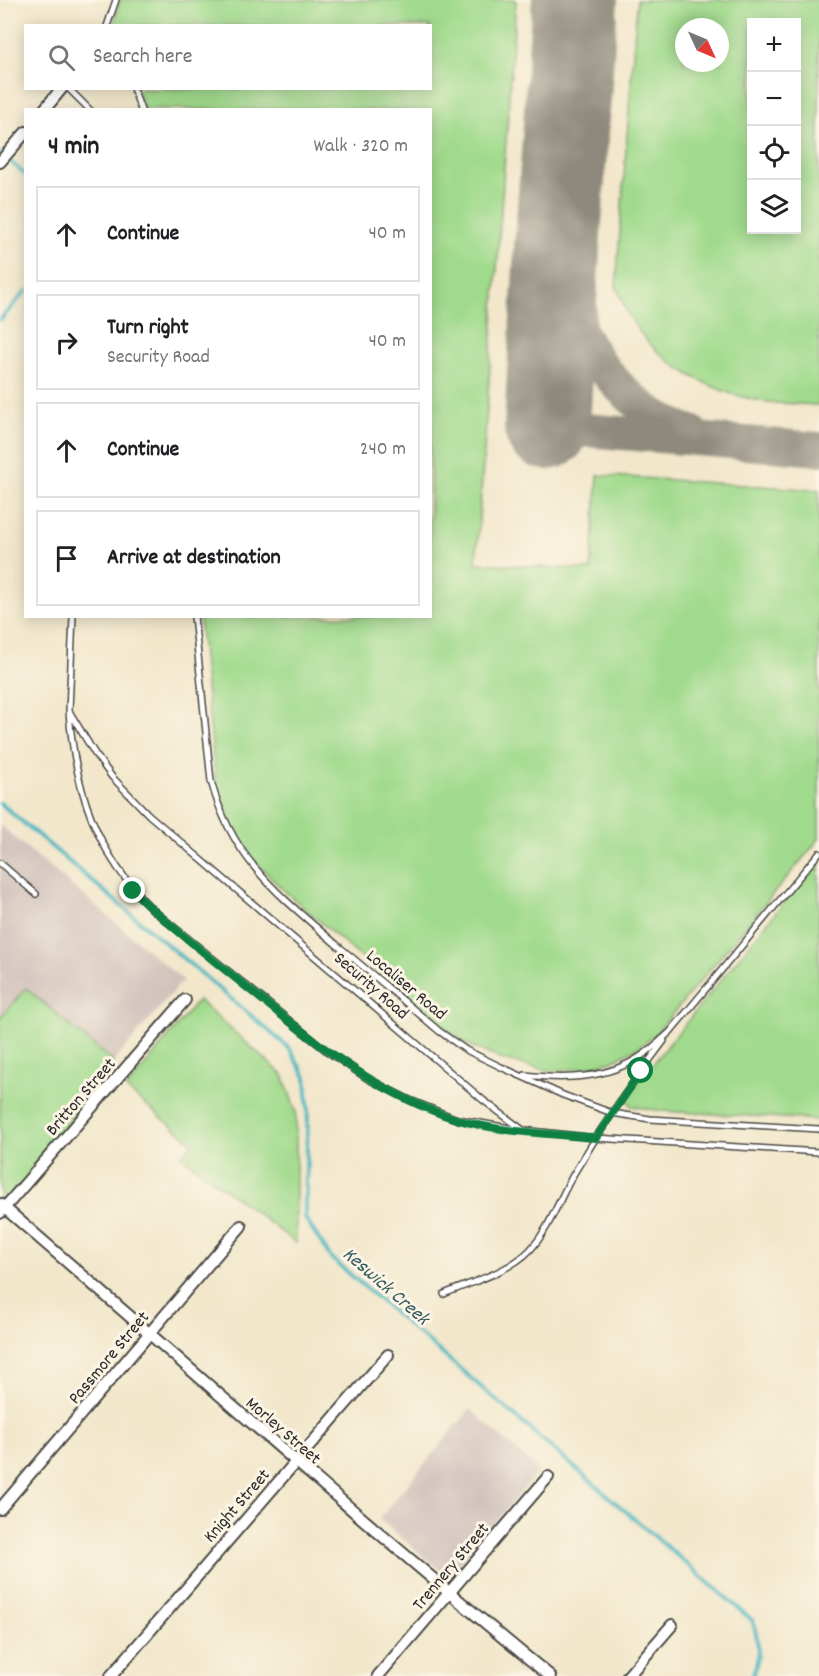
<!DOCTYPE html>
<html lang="en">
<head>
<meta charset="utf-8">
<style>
	body { margin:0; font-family:Dekko,sans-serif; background:#f2f2f2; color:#202124 }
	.controls { position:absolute; right:18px; top:18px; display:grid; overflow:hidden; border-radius:0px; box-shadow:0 3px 15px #0003 }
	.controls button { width:54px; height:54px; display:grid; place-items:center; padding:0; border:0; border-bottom:2px solid #e0e0e0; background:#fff; color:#202124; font:30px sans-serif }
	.compass { position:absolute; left:675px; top:18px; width:54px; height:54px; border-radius:50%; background:#fff; box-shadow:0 3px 15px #0003; rotate:134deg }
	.stop { position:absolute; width:18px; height:18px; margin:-14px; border:4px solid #0b8043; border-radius:50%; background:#fff }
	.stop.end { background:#0b8043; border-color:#fff; box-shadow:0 2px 6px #0008 }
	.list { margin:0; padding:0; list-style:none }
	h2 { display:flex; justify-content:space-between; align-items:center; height:78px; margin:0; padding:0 24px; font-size:26px }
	h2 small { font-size:20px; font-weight:400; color:#757577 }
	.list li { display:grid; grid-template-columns:39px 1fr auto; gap:18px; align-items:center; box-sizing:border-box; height:96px; margin:0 12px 12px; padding:0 12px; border:2px solid #e0e0e0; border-radius:0px }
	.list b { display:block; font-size:22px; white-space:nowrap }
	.list p { margin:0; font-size:20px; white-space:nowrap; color:#757577 }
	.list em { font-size:20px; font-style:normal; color:#757577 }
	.icon { flex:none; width:33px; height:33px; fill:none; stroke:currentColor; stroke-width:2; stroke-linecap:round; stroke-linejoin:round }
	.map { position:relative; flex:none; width:819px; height:1676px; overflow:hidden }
	.search { position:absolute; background:#fff; box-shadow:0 3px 15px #0003; left:24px; top:24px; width:408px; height:66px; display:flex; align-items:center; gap:15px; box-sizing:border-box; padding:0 21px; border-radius:0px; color:#757577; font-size:22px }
	.panel { position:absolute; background:#fff; box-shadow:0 3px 15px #0003; left:24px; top:108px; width:408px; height:510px; border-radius:0px }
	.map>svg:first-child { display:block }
	.industrial { fill:#cfc0ba }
	.green { fill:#a0da8c; stroke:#66825c; stroke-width:1.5; fill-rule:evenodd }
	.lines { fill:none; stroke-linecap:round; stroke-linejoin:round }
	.stream { stroke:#48b7c1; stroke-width:4 }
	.taxiway { stroke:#8e897b; stroke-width:34 }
	.runway { stroke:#8e897b; stroke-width:86 }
	.lane-casing { stroke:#494743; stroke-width:8 }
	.street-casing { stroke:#494743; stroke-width:14 }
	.lane { stroke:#fff; stroke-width:5 }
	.street { stroke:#fff; stroke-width:10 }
	.route { stroke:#0b8043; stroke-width:8 }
	.labels { text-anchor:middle; stroke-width:6; stroke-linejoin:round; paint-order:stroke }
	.street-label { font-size:18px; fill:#2b2b2b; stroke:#fcf5e5 }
	.water-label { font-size:20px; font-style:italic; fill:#355c60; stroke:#fcf5e5 }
</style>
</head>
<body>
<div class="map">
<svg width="819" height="1676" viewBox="0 0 819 1676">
	<rect width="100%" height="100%" fill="#fcf5e5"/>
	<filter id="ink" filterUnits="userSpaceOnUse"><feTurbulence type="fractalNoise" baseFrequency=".0167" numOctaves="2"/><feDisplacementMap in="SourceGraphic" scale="12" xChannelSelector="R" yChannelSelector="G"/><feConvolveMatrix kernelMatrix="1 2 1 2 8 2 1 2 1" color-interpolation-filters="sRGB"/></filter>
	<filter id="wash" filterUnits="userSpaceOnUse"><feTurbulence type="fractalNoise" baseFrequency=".008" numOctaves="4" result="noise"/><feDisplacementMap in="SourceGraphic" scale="24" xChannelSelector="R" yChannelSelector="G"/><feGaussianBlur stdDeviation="1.35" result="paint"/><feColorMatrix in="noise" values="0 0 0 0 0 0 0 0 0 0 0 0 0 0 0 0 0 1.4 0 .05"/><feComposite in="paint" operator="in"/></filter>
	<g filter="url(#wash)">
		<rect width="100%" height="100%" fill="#f2e7cb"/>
		<path class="industrial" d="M0 825 183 980 113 1062 26 988 0 1018Z
			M470 1409 539 1471 453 1572 441 1571 379 1519Z"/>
		<path class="green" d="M120 0H516L476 563 591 570 598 475 819 490V839L656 1034 639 1047 612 1061 579 1069 549 1071 500 1059 467 1044 433 1020 280 887 247 852 229 823 216 784 199 617 430 616V110L144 109 136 89 430 88V26H113Z
			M637 0H819V405C802 404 785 404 768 402 716 395 656 364 630 317 624 308 621 297 616 287ZM796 22V230H752V22ZM684 27H720V63H684Z
			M819 859V1120L662 1111 631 1106 626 1097Z
			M26 988 113 1062 5 1208 0 1204V1018Z
			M198 1000 283 1075 296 1112V1243L181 1156 193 1143 126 1089Z"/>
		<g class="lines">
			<path class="stream" d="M0 153 26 175
				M0 320 26 291
				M0 803 289 1048 306 1077 308 1108 305 1218 331 1258 752 1620C759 1639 761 1658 752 1676"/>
			<path class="taxiway" d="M557 249C560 267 562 286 567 304 570 312 575 321 579 329 602 376 640 415 691 432
				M547 427 819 449"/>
			<path class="runway" d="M547 427 557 249 575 0"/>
		</g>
	</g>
	<g filter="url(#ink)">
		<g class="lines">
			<g class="lane-casing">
				<path id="lane" d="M107 26 116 0
					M68 88 90 110
					M133 88 141 110
					M73 616 69 711 95 754 112 777 149 815 483 1100 523 1130 596 1138 819 1152
					M194 616 211 781C232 860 278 894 337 945 371 973 405 1002 439 1031L466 1050 501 1067 563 1095 612 1113 650 1119 819 1129
					M69 712C75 790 96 854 153 910L328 1052 368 1079 412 1101 457 1119 521 1130
					M0 863 36 894
					M525 1075C565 1080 607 1079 641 1056 652 1049 661 1040 670 1032L819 853
					M444 1294C472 1282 509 1272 530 1250 551 1227 560 1196 576 1170 603 1125 632 1082 664 1041"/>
			</g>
			<g class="street-casing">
				<path id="street" d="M44 110 62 88
					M0 162 26 132
					M0 1204C183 1361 362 1523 550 1676
					M0 1213 185 1000
					M0 1509 241 1226
					M111 1676 388 1355
					M378 1676 548 1477
					M628 1676 672 1625"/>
			</g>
			<use href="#lane" class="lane"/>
			<use href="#street" class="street"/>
		</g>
	</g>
	<g class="lines" filter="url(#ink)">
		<path class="route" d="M133 891C168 925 207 955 245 986 310 1038 374 1093 456 1119 500 1133 550 1133 596 1138L641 1071"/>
	</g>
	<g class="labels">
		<g class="street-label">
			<text transform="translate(407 984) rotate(40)" y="6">Localiser Road</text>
			<text transform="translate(372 985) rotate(41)" y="6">Security Road</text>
			<text transform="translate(80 1096) rotate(-49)" y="6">Britton Street</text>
			<text transform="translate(108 1357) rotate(-50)" y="6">Passmore Street</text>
			<text transform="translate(284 1430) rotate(41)" y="6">Morley Street</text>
			<text transform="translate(236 1505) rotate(-49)" y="6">Knight Street</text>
			<text transform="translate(450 1566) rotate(-50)" y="6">Trennery Street</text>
		</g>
		<g class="water-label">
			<text transform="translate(387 1285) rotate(41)" y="7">Keswick Creek</text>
		</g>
	</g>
</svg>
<div class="controls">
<button>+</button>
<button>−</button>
<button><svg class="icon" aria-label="locate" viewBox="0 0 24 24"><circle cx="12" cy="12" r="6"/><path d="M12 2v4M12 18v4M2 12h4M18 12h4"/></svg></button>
<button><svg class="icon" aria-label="layers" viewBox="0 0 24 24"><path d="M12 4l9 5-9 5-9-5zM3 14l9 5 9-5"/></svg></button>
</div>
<svg class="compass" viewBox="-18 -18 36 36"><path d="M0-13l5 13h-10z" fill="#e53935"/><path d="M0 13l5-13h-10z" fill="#757577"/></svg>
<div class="stop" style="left:641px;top:1071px"></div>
<div class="stop end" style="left:133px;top:891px"></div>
<div class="search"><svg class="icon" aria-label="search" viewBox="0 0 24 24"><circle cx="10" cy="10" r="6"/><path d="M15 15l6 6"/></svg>Search here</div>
<section class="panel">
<h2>4 min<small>Walk · 320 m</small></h2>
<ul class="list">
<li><svg class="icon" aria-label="ahead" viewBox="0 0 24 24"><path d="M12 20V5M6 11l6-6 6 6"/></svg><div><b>Continue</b></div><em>40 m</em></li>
<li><svg class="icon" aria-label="right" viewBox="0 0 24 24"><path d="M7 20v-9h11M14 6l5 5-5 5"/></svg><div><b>Turn right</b><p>Security Road</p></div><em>40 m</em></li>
<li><svg class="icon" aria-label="ahead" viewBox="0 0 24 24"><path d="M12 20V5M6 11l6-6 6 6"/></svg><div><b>Continue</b></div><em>240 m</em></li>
<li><svg class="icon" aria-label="arrive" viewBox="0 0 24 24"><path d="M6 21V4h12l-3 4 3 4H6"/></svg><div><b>Arrive at destination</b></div></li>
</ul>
</section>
</div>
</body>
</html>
